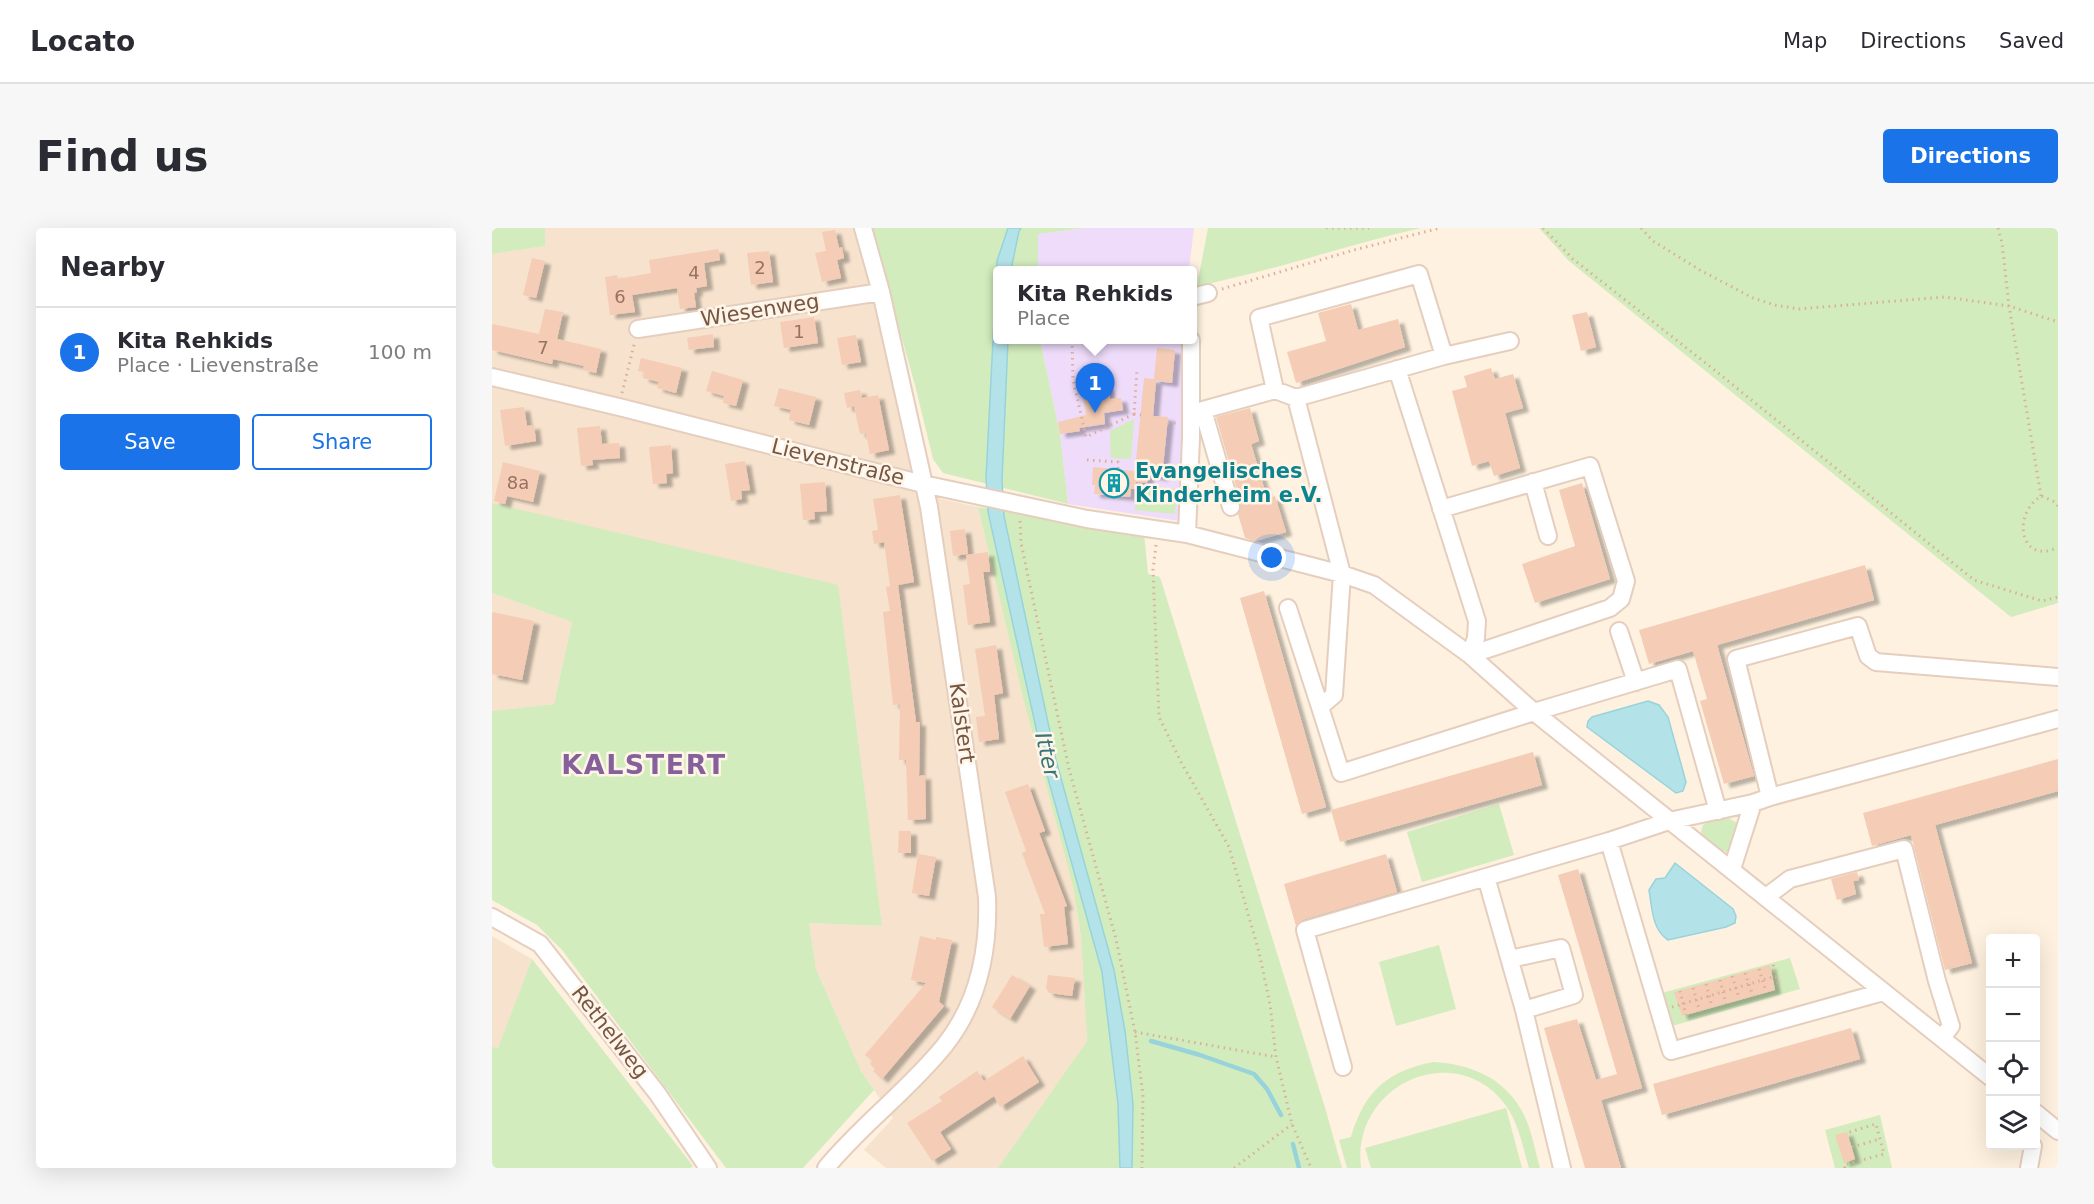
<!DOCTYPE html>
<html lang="en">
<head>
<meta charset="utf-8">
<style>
	body { margin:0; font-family:"DejaVu Sans",sans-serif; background:#f7f7f7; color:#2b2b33 }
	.controls { position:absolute; right:18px; bottom:18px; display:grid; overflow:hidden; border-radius:6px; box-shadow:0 6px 24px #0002 }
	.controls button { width:54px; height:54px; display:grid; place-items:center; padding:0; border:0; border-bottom:2px solid #e1e1e2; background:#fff; color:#2b2b33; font:30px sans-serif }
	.you { position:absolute; left:780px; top:330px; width:21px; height:21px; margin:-15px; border:4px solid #fff; border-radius:50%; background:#1a73e8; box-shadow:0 0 0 9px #1a73e833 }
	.badge { display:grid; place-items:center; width:39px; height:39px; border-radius:50%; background:#1a73e8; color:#fff; font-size:20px; font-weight:700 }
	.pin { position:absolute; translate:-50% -50px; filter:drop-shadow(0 2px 3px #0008) }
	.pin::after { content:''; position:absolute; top:32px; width:21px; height:18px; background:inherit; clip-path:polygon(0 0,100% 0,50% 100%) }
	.popup { position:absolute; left:501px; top:38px; width:204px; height:78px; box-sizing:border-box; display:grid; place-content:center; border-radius:6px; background:#fff; filter:drop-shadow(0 2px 4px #0005); font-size:20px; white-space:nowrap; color:#7c7c81 }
	.popup b { font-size:22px; color:#2b2b33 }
	.popup::after { content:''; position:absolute; left:50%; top:100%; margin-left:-12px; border:12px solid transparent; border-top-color:#fff }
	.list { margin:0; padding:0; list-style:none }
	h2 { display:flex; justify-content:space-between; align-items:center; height:78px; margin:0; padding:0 24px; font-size:26px }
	h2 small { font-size:20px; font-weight:400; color:#7c7c81 }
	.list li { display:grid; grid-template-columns:39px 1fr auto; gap:18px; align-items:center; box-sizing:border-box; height:90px; padding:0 24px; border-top:2px solid #e1e1e2 }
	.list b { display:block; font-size:22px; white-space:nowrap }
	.list p { margin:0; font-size:20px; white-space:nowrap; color:#7c7c81 }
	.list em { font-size:20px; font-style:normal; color:#7c7c81 }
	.actions { display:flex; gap:12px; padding:18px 24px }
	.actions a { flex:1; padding:14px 0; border:2px solid #1a73e8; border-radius:6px; text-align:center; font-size:21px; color:#1a73e8 }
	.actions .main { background:#1a73e8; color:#fff }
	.icon { flex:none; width:33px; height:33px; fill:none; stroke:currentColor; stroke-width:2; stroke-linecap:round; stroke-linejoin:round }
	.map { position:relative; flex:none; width:1566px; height:940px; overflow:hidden; border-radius:6px }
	header { display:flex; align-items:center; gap:36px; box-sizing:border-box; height:84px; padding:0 30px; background:#fff; border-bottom:2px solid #e1e1e2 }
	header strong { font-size:28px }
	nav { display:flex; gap:33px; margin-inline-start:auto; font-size:21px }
	.intro { display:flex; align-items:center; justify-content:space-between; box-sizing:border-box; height:144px; padding:0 36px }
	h1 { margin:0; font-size:42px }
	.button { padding:15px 27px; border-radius:6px; background:#1a73e8; color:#fff; font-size:21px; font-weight:700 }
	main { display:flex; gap:36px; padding:0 36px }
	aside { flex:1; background:#fff; border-radius:6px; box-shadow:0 6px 24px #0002 }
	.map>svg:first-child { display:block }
	.residential { fill:#f6e2cd }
	.education { fill:#eedcfa }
	.green { fill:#d2ecbd }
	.water { fill:#b3e3e9; stroke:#98d3db; stroke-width:1.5 }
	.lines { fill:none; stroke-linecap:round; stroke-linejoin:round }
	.stream { stroke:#98d3db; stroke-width:4.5 }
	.building { fill:#f5ccb5; filter:url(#shadow) }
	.minor-casing { stroke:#e5cebe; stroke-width:20 }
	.path { stroke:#dab098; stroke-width:3; stroke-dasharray:1.5 4.5; stroke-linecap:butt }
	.minor { stroke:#fff; stroke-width:16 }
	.labels { text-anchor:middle; stroke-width:5; stroke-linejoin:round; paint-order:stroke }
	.number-label { font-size:18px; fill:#967361 }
	.street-label { font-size:21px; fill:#765545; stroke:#fff5e7 }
	.culture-label { font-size:21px; font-weight:bold; fill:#0d838f; stroke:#fff5e7; text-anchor:start }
	.water-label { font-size:22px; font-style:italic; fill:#38747d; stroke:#fff5e7 }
	.district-label { font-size:27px; font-weight:bold; letter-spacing:1.5px; fill:#85609a; stroke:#fff5e7 }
</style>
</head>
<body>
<header>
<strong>Locato</strong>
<nav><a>Map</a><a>Directions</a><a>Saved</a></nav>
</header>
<div class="intro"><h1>Find us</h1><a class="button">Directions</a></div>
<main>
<aside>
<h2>Nearby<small></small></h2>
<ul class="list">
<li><span class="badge">1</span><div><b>Kita Rehkids</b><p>Place · Lievenstraße</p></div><em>100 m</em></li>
</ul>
<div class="actions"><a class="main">Save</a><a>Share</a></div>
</aside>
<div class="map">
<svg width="1566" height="940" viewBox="0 0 1566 940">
	<defs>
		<filter id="shadow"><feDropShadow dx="6" dy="4" stdDeviation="1.5" flood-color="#0004"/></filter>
	</defs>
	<rect width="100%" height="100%" fill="#fef1df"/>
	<path class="residential" d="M53 0H367L431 267 486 279 530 466 581 659 589 708 595 813 506 940H394L372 922 401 890 369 843 324 741 317 695 390 698 368 536 1 275 0 293V26L52 18Z
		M0 365 80 394 62 476 0 483Z
		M0 708 40 731 6 821 0 819Z"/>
	<path class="education" d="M593 0H702L697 42H546V6Z
		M548 112H694L688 293 576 276 568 206Z"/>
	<path class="green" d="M0 0H53V18L0 26Z
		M379 0H593L546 6V42H506V112H548L568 206 576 276 451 245 441 231 423 157Z
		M716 0H929C854 17 781 43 705 58Z
		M1047 0H1566V375L1519 389 1077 33Z
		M642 191 639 231 619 230 618 203Z
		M646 256 685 261 683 286 643 282Z
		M0 275 346 357 390 698 317 695 324 741 369 843 382 862 311 940H234L70 722 45 697 0 672V483L62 476 80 394 0 365Z
		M486 279 652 305 656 346 668 349 834 883 850 940H506L595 813 589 708 581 659 530 466Z
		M1007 576 1022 627 930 654 915 604Z
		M1235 589 1245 595V601L1238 624C1226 625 1214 614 1209 604L1211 597 1216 594Z
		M947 717 964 781 904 798 887 734Z
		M1298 730 1308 761 1180 798 1170 765Z
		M40 731 201 938 199 940H0V819L6 820Z
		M941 834C979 836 1014 850 1032 887 1040 903 1043 923 1048 940H1037C1031 920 1027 897 1015 879 966 809 859 855 869 940H855L847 912 859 909C872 864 895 843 941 834Z
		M1014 880 1030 940H879L873 920Z
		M1388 887 1400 940H1343L1333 902Z"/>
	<path class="water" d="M516 0H529L527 3 519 42H506V112H516L510 252 512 288 564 532 622 742 633 803 641 876 640 940H628L626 876 610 744 552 536 496 284 494 250 505 33Z
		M1156 473 1167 477 1176 489 1194 554 1191 563 1184 565 1095 499 1096 493 1100 489Z
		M1183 635 1241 681 1244 688 1243 695 1234 699 1176 712C1160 702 1160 679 1157 662L1164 651 1173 650Z"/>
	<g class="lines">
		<path class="stream" d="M659 813 708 827 762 846 775 861 789 887
			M801 916 807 940"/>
	</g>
	<path class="building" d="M343 2 347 20 350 19 352 30 345 32 349 50 330 54 323 25 334 23 330 4Z
		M226 21 228 32 212 35 215 58 204 60 205 64 202 65 204 79 188 81 185 60 140 67 143 84 118 87 113 49 125 47 126 51 159 45 157 32Z
		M277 23 281 54 259 57 255 25Z
		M40 30 53 33 44 70 31 67Z
		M859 76 866 102 906 91 913 119 804 155 795 124 834 113 826 85Z
		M53 81 71 84 65 111 109 121 104 145 91 142 92 138 61 131 60 136 0 122V96L47 106Z
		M1095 84 1104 119 1089 123 1080 87Z
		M322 89 326 115 292 120 288 94Z
		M221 106 222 119 197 122 195 110Z
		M364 107 369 134 350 137 345 110Z
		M665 120 683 122 680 155 664 153 661 188 676 189 670 249 656 247 655 255 644 254 643 261H639L638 269 602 266 603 257H600L601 239 643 243 652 150 662 151Z
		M149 130 190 140 184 165 165 160 167 154 151 150 152 144 146 143Z
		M999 140 1003 151 1021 146 1031 180 1013 185 1028 240 1002 248 997 233 980 238 960 163 975 159 972 148Z
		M220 143 251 152 244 178 231 175 232 168 214 163Z
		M616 158 618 171 629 170 631 182 612 185 613 196 587 200 588 203 568 206 566 194 594 187 590 162Z
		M287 160 324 169 317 197 297 192 299 182 282 178Z
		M368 162 370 170 386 167 397 222 378 226 374 205 368 206 362 178 355 180 352 165Z
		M32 179 35 198 42 197 44 213 13 218 8 182Z
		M758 180 767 213 759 216 775 270 783 268 794 304 764 313 753 310 746 286 749 276 724 189Z
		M108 198 110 216 127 215 128 230 100 232 101 237 89 238 85 200Z
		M179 217 181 245 174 246 175 255 161 256 157 219Z
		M253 233 258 262 249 263 250 271 239 273 233 236Z
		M11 234 48 243 41 274 15 268 13 276 2 273Z
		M333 254 335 283 322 284 323 291 311 292 308 256Z
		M1090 255 1118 351 1043 375 1030 336 1083 318 1067 262Z
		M408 267 422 354 406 357 424 494H428L427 548 433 547 434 591 416 592 414 532H407L408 476 401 477 391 384 398 383 394 359 398 358 392 314 382 316 380 303 386 302 381 271Z
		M473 301 476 326 461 328 458 303Z
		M496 324 498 344H491L498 394 476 397 471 357 478 356 474 327Z
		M1373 337 1382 372 1225 417 1262 548 1232 556 1208 473 1215 471 1201 423 1157 436 1147 402Z
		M772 363 834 579 810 586 748 370Z
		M0 384 42 393 30 452 0 446Z
		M504 417 511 465 502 467 507 511 487 514 484 489 493 488 483 421Z
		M1041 524 1050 557 848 614 839 582Z
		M1566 531V563L1443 597 1480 735 1453 742 1419 607 1380 618 1371 585Z
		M536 556 553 603 547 605 575 678 572 679 576 716 552 719 548 686H553L530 625 534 623 513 564Z
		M407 603H419V625H406Z
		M426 626 444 629 437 668 420 665Z
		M894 626 905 664 810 692 804 698 792 656Z
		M1086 641 1150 860 1109 872 1129 940H1093L1052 800 1085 791 1104 852 1125 846 1066 647Z
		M1365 644 1367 652 1361 653 1364 666 1345 672 1339 651Z
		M428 708 444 712V709L460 712 447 774 452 778 390 851 381 843 383 841 378 836 380 833 373 827 434 755 419 752Z
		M1278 737 1283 762 1190 788 1182 764Z
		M520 747 538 758 518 791 500 779Z
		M556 747 583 750 580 768 557 765 554 760Z
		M1359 800 1368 831 1170 887 1161 856Z
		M531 828 547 854 508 879 502 868 448 904 459 921 440 933 415 895 450 873 447 869 485 843 492 853Z
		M1355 904 1363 931 1352 935 1343 907Z"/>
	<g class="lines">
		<g class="minor-casing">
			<path id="minor" d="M700 69 716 65
				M146 101 389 64
				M952 128 927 46 767 90 783 162 804 170 952 128 1018 113
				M905 141 985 393 984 410 978 427 1118 380 1129 371 1134 353 1098 238 949 281
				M0 149 127 179 431 256 595 291 695 306 850 346 882 357 978 427 1042 484 1498 849
				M1041 254 1056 308
				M739 279 711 182 783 162
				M695 306 699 210V112
				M796 380 828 479 842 467 850 346 804 170
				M1127 403 1144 454
				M828 479 849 545 1042 484 1186 441 1226 583
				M1278 569 1244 431 1366 398 1376 428 1384 434 1566 449
				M1117 613 1179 823 1391 764
				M1240 641 1261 575
				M994 649 1032 782 1070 940
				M1274 669 1298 651 1412 621 1445 753 1459 798 1450 810
				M0 689 48 716 165 865 216 940
				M1018 731 1069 720 1082 767 1032 782
				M851 839 813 702 1117 613 1177 593 1261 575 1278 569 1566 491
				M1544 885 1566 903
				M334 940C370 896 417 862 453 817 486 775 497 722 495 669L437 279 389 64 371 0
				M1537 940 1541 918"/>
		</g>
		<path class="path" d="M834 0H877
			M1051 0 1081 31 1220 140 1482 352 1550 373 1566 369
			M1149 0 1161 13 1208 42 1261 70 1283 77 1306 81 1453 69 1517 78 1566 94
			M1506 0 1510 15 1517 78 1549 268
			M730 61 862 22 948 0
			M580 112 581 151 594 209 642 186 645 142
			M130 165 143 113
			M642 186 649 187
			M676 195H686
			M595 232 626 234V244
			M1566 278 1563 274 1549 268C1518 288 1530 338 1566 319
			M528 293 529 315 577 541 624 711 643 804 651 867 650 940
			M664 317 661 342 667 489 689 534 737 619 767 724 778 776 784 829 800 896 819 940
			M1281 737 1287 759
			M1267 741 1274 764
			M1253 745 1261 768
			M1240 748 1247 770
			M1228 752 1234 776
			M1214 756 1220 778
			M1201 760 1208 784
			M1188 763 1194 787
			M1180 779 1284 748
			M643 804 784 829
			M1360 919 1388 911
			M742 940 800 896
			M1353 940 1352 937 1392 926 1384 896 1355 905"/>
		<use href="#minor" class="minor"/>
	</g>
	<defs>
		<g id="building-ring" transform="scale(1.5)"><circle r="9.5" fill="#fff5e7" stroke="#0f9aa8" stroke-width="1.5"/><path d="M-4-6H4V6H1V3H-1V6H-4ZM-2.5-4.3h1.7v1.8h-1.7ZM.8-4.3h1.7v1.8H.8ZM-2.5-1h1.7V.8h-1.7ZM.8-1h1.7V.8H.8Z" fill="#0f9aa8"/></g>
	</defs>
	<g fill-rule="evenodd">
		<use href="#building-ring" x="622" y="255"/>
	</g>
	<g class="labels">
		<g class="number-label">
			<text x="268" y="46">2</text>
			<text x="202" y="51">4</text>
			<text x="128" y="75">6</text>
			<text x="307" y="110">1</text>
			<text x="51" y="126">7</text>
			<text x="26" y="261">8a</text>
		</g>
		<g class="street-label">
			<text transform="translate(268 82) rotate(-9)" y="7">Wiesenweg</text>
			<text transform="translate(346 234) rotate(14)" y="7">Lievenstraße</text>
			<text transform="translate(470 495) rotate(82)" y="7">Kalstert</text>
			<text transform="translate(118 804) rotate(52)" y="7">Rethelweg</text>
		</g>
		<g class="culture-label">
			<text x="643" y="250">Evangelisches<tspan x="643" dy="24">Kinderheim e.V.</tspan></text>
		</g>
		<g class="water-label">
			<text transform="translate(556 527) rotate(77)" y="8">Itter</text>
		</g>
		<g class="district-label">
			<text x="152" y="546">KALSTERT</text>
		</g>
	</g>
</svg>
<div class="controls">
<button>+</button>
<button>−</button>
<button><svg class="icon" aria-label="locate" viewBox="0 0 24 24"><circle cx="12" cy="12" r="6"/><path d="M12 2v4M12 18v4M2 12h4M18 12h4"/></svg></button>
<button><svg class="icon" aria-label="layers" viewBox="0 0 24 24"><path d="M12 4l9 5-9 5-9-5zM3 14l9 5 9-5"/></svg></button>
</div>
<div class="you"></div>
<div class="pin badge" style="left:603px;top:185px">1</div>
<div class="popup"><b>Kita Rehkids</b>Place</div>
</div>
</main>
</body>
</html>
